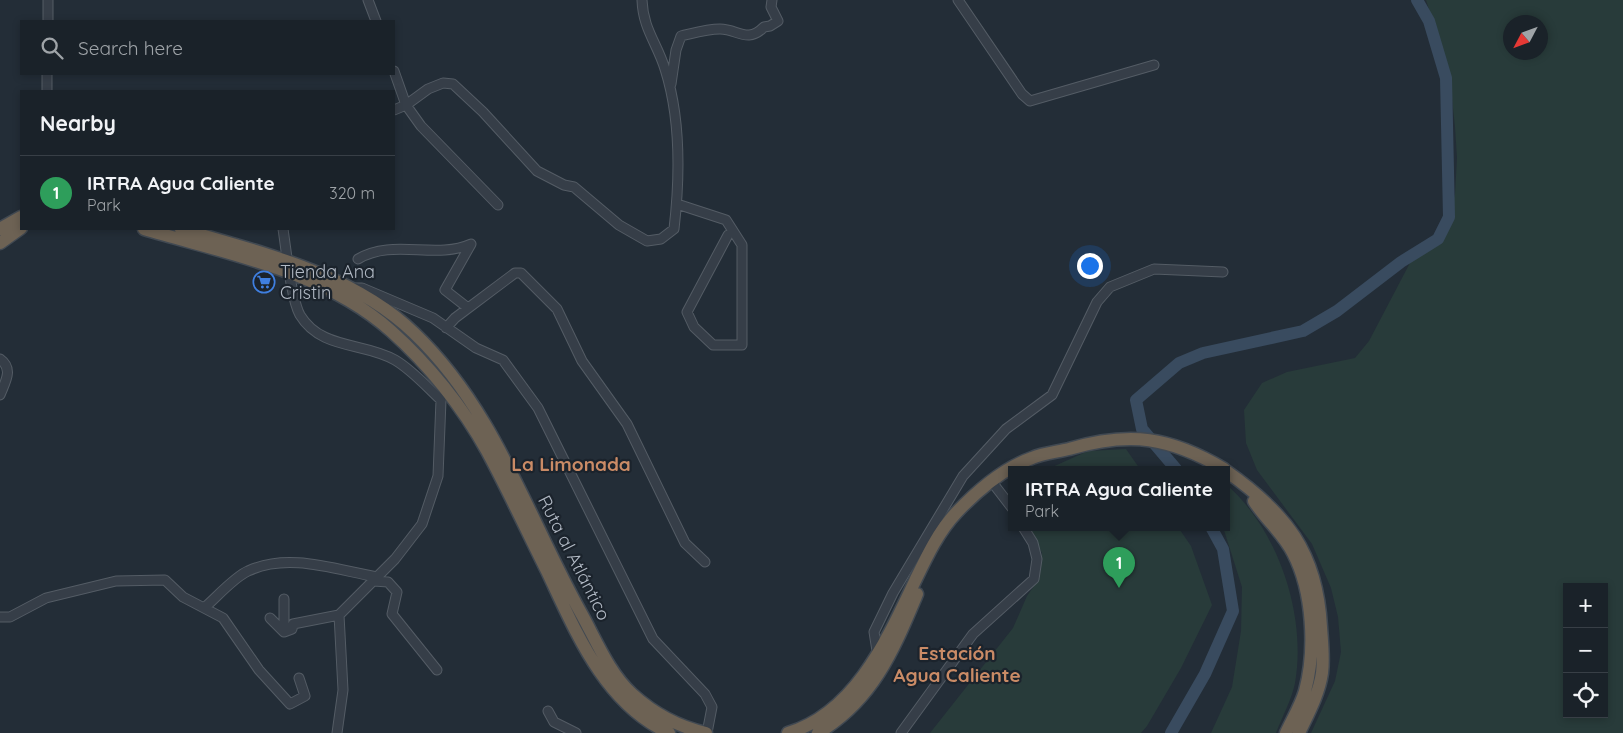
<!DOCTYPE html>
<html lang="en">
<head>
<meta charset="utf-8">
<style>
	body { margin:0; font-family:Quicksand,sans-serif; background:#272f35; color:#f1f3f6 }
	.controls { position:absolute; right:15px; bottom:15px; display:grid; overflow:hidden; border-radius:0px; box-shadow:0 2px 8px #0003 }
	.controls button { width:45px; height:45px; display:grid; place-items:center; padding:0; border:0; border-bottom:1px solid #383f46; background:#1a2229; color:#f1f3f6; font:25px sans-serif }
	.compass { position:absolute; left:1503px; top:15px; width:45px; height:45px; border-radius:50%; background:#1a2229; box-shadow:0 2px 8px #0003; rotate:229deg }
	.you { position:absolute; left:1089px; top:265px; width:18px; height:18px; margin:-12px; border:4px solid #fff; border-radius:50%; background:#1a73e8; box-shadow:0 0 0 8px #1a73e833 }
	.badge { display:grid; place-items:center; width:32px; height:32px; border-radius:50%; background:#8bb7ef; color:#fff; font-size:16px; font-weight:700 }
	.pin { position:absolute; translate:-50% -41px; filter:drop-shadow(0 1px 2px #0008) }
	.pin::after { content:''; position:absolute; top:26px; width:18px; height:15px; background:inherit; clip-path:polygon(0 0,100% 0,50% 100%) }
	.popup { position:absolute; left:1008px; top:466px; width:222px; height:65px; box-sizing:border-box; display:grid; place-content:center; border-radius:0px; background:#1a2229; filter:drop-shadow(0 1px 4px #0005); font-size:16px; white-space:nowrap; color:#9fa4a8 }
	.popup b { font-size:19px; color:#f1f3f6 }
	.popup::after { content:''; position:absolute; left:50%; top:100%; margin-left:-10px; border:10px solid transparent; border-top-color:#1a2229 }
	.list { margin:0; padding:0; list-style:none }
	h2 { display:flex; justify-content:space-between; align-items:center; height:65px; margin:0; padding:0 20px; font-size:21px }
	h2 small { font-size:16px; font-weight:400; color:#9fa4a8 }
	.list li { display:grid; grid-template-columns:32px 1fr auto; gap:15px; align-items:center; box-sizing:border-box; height:75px; padding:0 20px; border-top:1px solid #383f46 }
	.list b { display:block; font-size:19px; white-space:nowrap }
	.list p { margin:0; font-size:16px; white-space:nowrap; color:#9fa4a8 }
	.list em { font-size:16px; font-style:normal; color:#9fa4a8 }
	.icon { flex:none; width:28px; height:28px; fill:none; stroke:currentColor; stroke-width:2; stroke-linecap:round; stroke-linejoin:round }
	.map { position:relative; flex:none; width:1623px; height:733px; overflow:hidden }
	.search { position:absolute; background:#1a2229; box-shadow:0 2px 8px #0003; left:20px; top:20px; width:375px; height:55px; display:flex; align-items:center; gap:12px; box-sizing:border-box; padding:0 18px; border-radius:0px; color:#9fa4a8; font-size:19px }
	.panel { position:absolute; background:#1a2229; box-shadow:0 2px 8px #0003; left:20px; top:90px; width:375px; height:140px; border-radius:0px }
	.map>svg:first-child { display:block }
	.green { fill:#283b3a; fill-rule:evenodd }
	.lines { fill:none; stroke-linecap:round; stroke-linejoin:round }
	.river { stroke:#394b5f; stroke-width:12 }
	.minor-casing { stroke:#545c65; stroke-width:11 }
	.highway-casing { stroke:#414952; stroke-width:15 }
	.minor { stroke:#363e48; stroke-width:9 }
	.highway { stroke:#6d6254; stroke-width:12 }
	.labels { text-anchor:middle; stroke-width:4.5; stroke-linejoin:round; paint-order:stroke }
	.poi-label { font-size:18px; fill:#b1b9c4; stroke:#1b232c; text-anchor:start }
	.street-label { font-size:18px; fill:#b1b9c4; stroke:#1b232c }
	.neighbourhood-label { font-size:19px; font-weight:bold; fill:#ca8b66; stroke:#1b232c }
</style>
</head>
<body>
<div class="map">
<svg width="1623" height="733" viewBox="0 0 1623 733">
	<rect width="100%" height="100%" fill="#232d37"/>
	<path class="green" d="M1426 0H1623V733H1311L1335 681 1341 652 1338 617 1331 588 1312 544 1257 470 1246 443 1244 410 1262 383 1287 372 1355 358 1369 341 1412 259 1429 243 1448 219 1455 194 1457 158 1455 127 1449 71ZM1540 22V52H1510V22ZM1567 587H1604V714H1567Z
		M1126 449 1140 469H1048L1088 451Z
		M1227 485C1278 530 1307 615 1295 683 1292 699 1282 717 1276 733H1211L1232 687 1241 631 1242 587 1223 527H1226Z
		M1028 527H1178L1191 546 1212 605 1181 668 1147 726 1141 733H930L1013 628 1027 596 1039 579 1042 553Z"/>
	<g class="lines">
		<path class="river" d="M1176 469 1142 429 1136 400 1179 363 1203 353 1303 331 1337 311 1401 262 1438 239 1449 217 1446 78 1429 21 1417 0
			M1171 733 1205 674 1233 611 1223 549 1211 527"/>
		<g class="minor-casing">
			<path id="minor" d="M48 0V21
				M368 0 376 21
				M958 0 1022 94 1030 101 1154 65
				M394 71 406 105 421 126 498 205
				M47 74V91
				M671 84 676 50 681 36C694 33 707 29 720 29 738 29 747 44 764 27L770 26 778 21 771 7 772 0
				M394 110 406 105 428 89 443 83 453 84 483 112 537 171 564 185 574 187 619 225 647 241 661 239 674 229C680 177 681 119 665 69 657 43 643 29 642 0
				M677 204 726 220 742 245V345H713L694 327 687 312 728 235
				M283 229C286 248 291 299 300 315 321 350 364 342 395 360 412 370 426 386 441 400L438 476 422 524 395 559 339 615 343 690 337 733
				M358 259C393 238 435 260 471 244L445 290 468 308
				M356 288H362L433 318 476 348 503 360 538 408 653 639 705 694 712 707 707 733
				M446 328 455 318 515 273H521L557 309 582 361 627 424 685 543 705 562
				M0 359C14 369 5 382 0 395
				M992 482 1012 508
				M374 581 388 582 397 592 392 614 437 670
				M204 608C216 598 234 577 248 571 289 552 336 570 377 577
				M0 617H10L46 598 116 581 165 580 183 597 223 618 259 670 290 704 305 696 299 678
				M270 618 284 632 292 629 293 624 339 615
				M284 632V599
				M877 651 874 632 893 593 963 476 1006 429 1052 395 1097 302 1110 287 1154 269 1223 272
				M548 711 554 722 576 733
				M901 733 973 634 1034 579 1037 559 1033 543 1023 527"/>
		</g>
		<g class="highway-casing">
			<path id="highway" d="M0 229 21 217
				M144 229C228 254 324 271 391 331 428 364 463 407 487 451 508 490 527 531 547 571 576 632 604 703 669 733
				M181 229C261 253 352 273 414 333 495 410 528 518 581 613 596 640 609 673 632 694 653 713 679 727 706 733
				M0 243 21 228
				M1226 471C1286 513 1317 552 1321 627 1322 642 1324 658 1322 673 1319 694 1308 714 1299 733
				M1254 501C1265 519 1283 533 1293 553 1313 591 1316 650 1305 691 1301 705 1292 720 1286 733
				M788 733C855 713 887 640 915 581 926 558 938 532 956 513 976 492 1004 468 1032 458 1043 453 1057 452 1069 449 1130 431 1170 437 1224 469
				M818 733C873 700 893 651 917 594"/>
		</g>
		<use href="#minor" class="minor"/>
		<use href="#highway" class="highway"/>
	</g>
	<defs>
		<g id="supermarket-ring" transform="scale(1.125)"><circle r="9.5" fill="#1b232c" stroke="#3f7fe0" stroke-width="1.5"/><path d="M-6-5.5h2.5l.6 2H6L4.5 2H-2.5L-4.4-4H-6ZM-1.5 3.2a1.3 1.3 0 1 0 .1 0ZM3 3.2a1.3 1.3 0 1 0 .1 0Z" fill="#3f7fe0"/></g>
	</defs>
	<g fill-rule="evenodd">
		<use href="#supermarket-ring" x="264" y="282"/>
	</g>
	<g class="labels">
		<g class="poi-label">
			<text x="280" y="278">Tienda Ana<tspan x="280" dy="21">Cristin</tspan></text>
		</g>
		<g class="street-label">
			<text transform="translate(574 558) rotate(63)" y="6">Ruta al Atlántico</text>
		</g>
		<g class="neighbourhood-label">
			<text x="571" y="471">La Limonada</text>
			<text x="957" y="660">Estación<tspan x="957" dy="22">Agua Caliente</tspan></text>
		</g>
	</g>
</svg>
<div class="controls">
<button>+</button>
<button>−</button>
<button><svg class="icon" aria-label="locate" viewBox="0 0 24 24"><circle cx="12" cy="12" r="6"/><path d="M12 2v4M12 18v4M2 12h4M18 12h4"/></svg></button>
</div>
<svg class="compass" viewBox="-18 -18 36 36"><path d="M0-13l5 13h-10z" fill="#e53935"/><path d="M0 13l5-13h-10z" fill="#9fa4a8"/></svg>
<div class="you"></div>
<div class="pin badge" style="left:1119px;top:588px;background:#2e9e5b">1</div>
<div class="popup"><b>IRTRA Agua Caliente</b>Park</div>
<div class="search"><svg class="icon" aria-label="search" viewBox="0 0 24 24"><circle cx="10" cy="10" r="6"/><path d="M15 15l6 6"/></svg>Search here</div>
<section class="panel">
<h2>Nearby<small></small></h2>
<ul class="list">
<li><span class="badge" style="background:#2e9e5b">1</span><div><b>IRTRA Agua Caliente</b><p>Park</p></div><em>320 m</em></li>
</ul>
</section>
</div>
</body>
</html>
